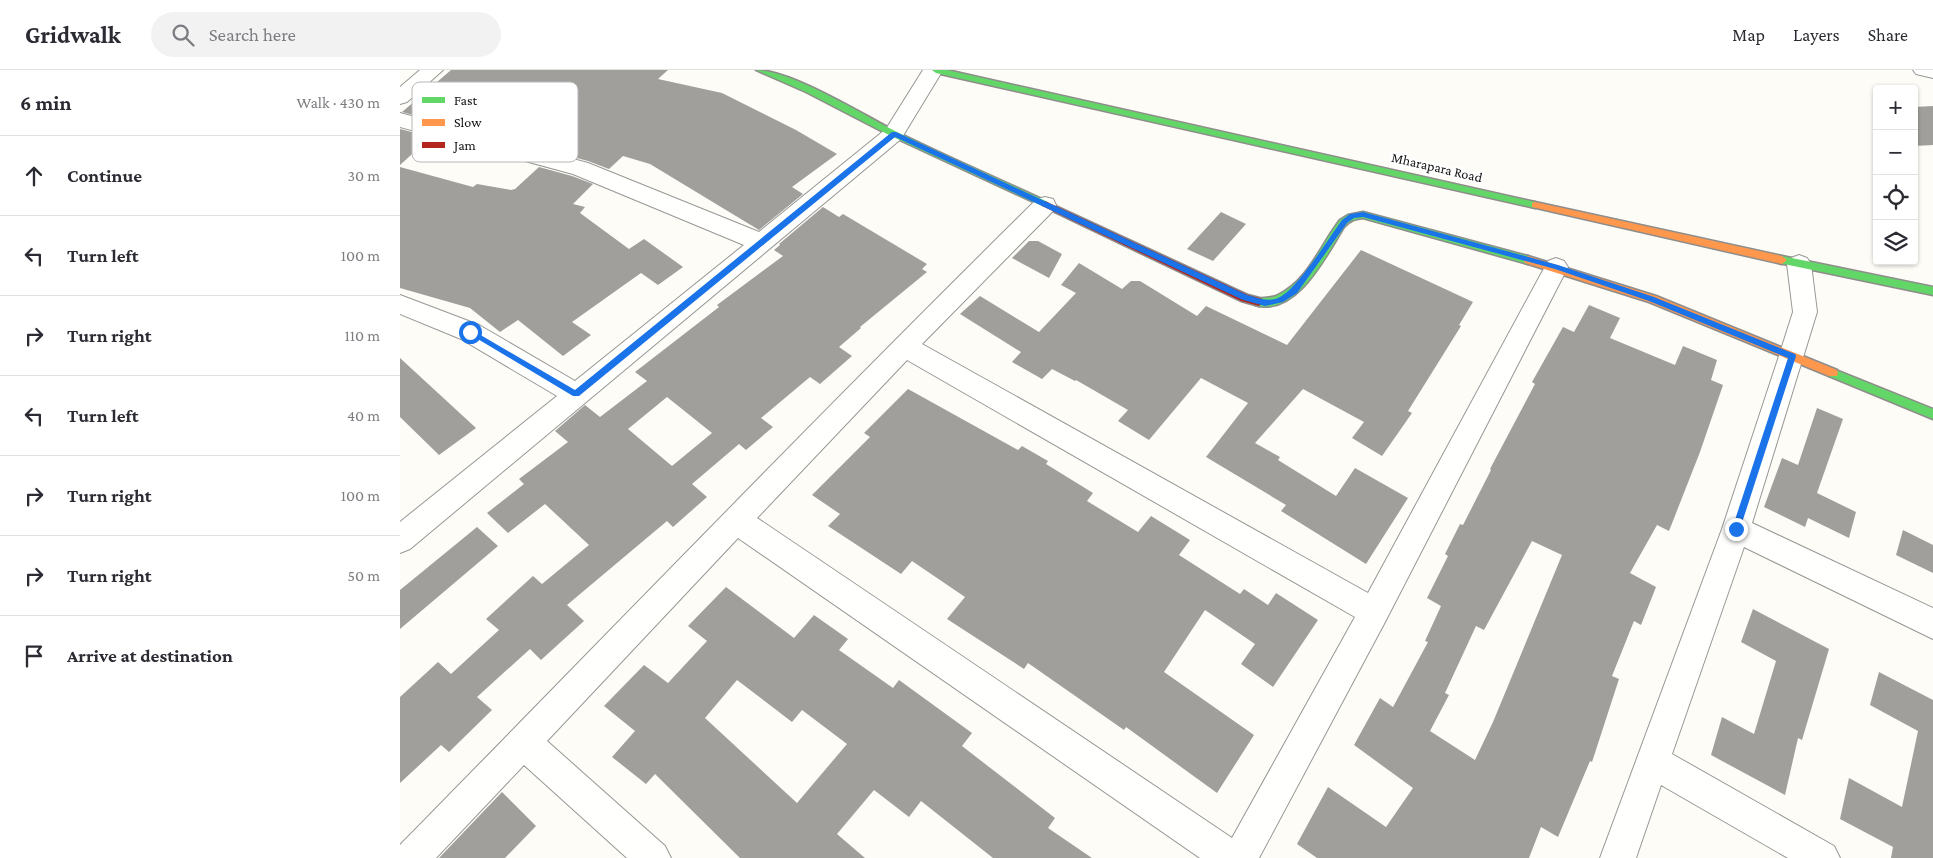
<!DOCTYPE html>
<html lang="en">
<head>
<meta charset="utf-8">
<style>
	body { margin:0; font-family:"Crimson Pro",serif; background:#f2f2f3; color:#2b2b33 }
	.controls { position:absolute; right:15px; top:15px; display:grid; overflow:hidden; border-radius:5px; box-shadow:0 1px 4px #0004 }
	.controls button { width:45px; height:45px; display:grid; place-items:center; padding:0; border:0; border-bottom:1px solid #e1e1e2; background:#fff; color:#2b2b33; font:25px sans-serif }
	.stop { position:absolute; width:15px; height:15px; margin:-11px; border:4px solid #1a73e8; border-radius:50%; background:#fff }
	.stop.end { background:#1a73e8; border-color:#fff; box-shadow:0 1px 5px #0008 }
	.list { margin:0; padding:0; list-style:none }
	h2 { display:flex; justify-content:space-between; align-items:center; height:65px; margin:0; padding:0 20px; font-size:21px }
	h2 small { font-size:16px; font-weight:400; color:#7c7c81 }
	.list li { display:grid; grid-template-columns:32px 1fr auto; gap:15px; align-items:center; box-sizing:border-box; height:80px; padding:0 20px; border-top:1px solid #e1e1e2 }
	.list b { display:block; font-size:19px; white-space:nowrap }
	.list em { font-size:16px; font-style:normal; color:#7c7c81 }
	.icon { flex:none; width:28px; height:28px; fill:none; stroke:currentColor; stroke-width:2; stroke-linecap:round; stroke-linejoin:round }
	.map { position:relative; flex:none; width:1533px; height:788px; overflow:hidden }
	header { display:flex; align-items:center; gap:30px; box-sizing:border-box; height:70px; padding:0 25px; background:#fff; border-bottom:1px solid #e1e1e2 }
	header strong { font-size:24px }
	nav { display:flex; gap:28px; margin-inline-start:auto; font-size:18px }
	.search { width:350px; height:45px; background:#f2f2f3; display:flex; align-items:center; gap:12px; box-sizing:border-box; padding:0 18px; border-radius:28px; color:#7c7c81; font-size:19px }
	main { display:flex }
	aside { flex:1; background:#fff }
	.map>svg:first-child { display:block }
	.building { fill:#a19f9c; fill-rule:evenodd }
	.lines { fill:none; stroke-linecap:round; stroke-linejoin:round }
	.street-casing { stroke:#979795; stroke-width:2 }
	.fast-casing { stroke:#8e8d8b; stroke-width:3 }
	.slow-casing { stroke:#8e8d8b; stroke-width:3 }
	.jam-casing { stroke:#8e8d8b; stroke-width:3 }
	.street { fill:#fffffe; fill-rule:evenodd }
	.fast { fill:#63d668; fill-rule:evenodd }
	.slow { fill:#ff974d; fill-rule:evenodd }
	.jam { fill:#b3261e; fill-rule:evenodd }
	.route { fill:#1a73e8 }
	.labels { text-anchor:middle; stroke-width:5; stroke-linejoin:round; paint-order:stroke }
	.street-label { font-size:14px; fill:#111; stroke:#fff }
	.key { fill:#fff; stroke:#b8b8b8; stroke-width:1 }
	.key-label { font-size:14px; fill:#111 }
</style>
</head>
<body>
<header>
<strong>Gridwalk</strong>
<div class="search"><svg class="icon" aria-label="search" viewBox="0 0 24 24"><circle cx="10" cy="10" r="6"/><path d="M15 15l6 6"/></svg>Search here</div>
<nav><a>Map</a><a>Layers</a><a>Share</a></nav>
</header>
<main>
<aside>
<h2>6 min<small>Walk · 430 m</small></h2>
<ul class="list">
<li><svg class="icon" aria-label="ahead" viewBox="0 0 24 24"><path d="M12 20V5M6 11l6-6 6 6"/></svg><div><b>Continue</b></div><em>30 m</em></li>
<li><svg class="icon" aria-label="left" viewBox="0 0 24 24"><path d="M17 20v-9H6M10 6l-5 5 5 5"/></svg><div><b>Turn left</b></div><em>100 m</em></li>
<li><svg class="icon" aria-label="right" viewBox="0 0 24 24"><path d="M7 20v-9h11M14 6l5 5-5 5"/></svg><div><b>Turn right</b></div><em>110 m</em></li>
<li><svg class="icon" aria-label="left" viewBox="0 0 24 24"><path d="M17 20v-9H6M10 6l-5 5 5 5"/></svg><div><b>Turn left</b></div><em>40 m</em></li>
<li><svg class="icon" aria-label="right" viewBox="0 0 24 24"><path d="M7 20v-9h11M14 6l5 5-5 5"/></svg><div><b>Turn right</b></div><em>100 m</em></li>
<li><svg class="icon" aria-label="right" viewBox="0 0 24 24"><path d="M7 20v-9h11M14 6l5 5-5 5"/></svg><div><b>Turn right</b></div><em>50 m</em></li>
<li><svg class="icon" aria-label="arrive" viewBox="0 0 24 24"><path d="M6 21V4h12l-3 4 3 4H6"/></svg><div><b>Arrive at destination</b></div></li>
</ul>
</aside>
<div class="map">
<svg width="1533" height="788" viewBox="0 0 1533 788">
	<rect width="100%" height="100%" fill="#fdfcf7"/>
	<path class="building" d="M51 0H268L258 9 322 23 396 60 437 84 392 117 403 124 359 160 250 94 223 86 209 99 188 91 154 82 157 79 91 61 51 50 47 54 2 42Z
		M1533 36V75L1514 76V37Z
		M0 59 31 67 0 95Z
		M0 97 73 117 77 114 111 120 115 119 139 97 172 106 193 114 173 134 185 137 180 143 229 179 244 169 283 197 258 215 241 203 172 252 191 265 163 286 118 250 100 262 70 238 0 218Z
		M423 137 439 147 443 144 527 194 522 199 527 202 460 257 461 258 439 277 452 286 420 314 410 307 361 348 373 357 346 380 339 374 292 414 307 427 273 457 267 451 167 535 184 551 141 590 130 579 77 627 92 640 49 682 41 675 0 713V627L38 592 51 604 99 560 86 549 133 506 142 514 189 475 145 434 108 463 87 443 124 414 119 409 168 372 155 361 185 335 200 347 247 311 235 302 319 237 317 235 383 186 374 180 380 175 379 174ZM267 327 312 363 272 396 228 359Z
		M821 142 846 154 813 191 787 179Z
		M629 171H638L662 184 649 208 612 188Z
		M961 180 1073 232 1059 255 1061 256 1008 341 1012 343 982 386 952 368 964 352 903 319 855 373 880 387 878 390 936 426 955 398 1008 428 966 494 881 441 886 435 806 387 848 333 801 308 749 370 718 351 728 340 676 310 675 311 652 299 642 309 612 292 621 282 560 244 580 226 639 262 676 223 661 215 679 193 722 219 731 211H740L797 246 806 236 887 275Z
		M1189 235 1220 248 1210 268 1275 295 1283 276 1317 290 1311 310 1323 315 1300 382 1269 461 1257 455 1230 503 1256 517 1241 555 1234 551 1212 606 1219 609 1192 692 1190 691 1158 767 1141 757 1129 788H917L897 774 928 717 986 757 1013 718 954 675 980 628 993 637 1028 572 1025 571 1041 536 1027 528 1048 486 1045 484 1060 454 1063 455 1091 400 1090 399 1135 314 1132 312 1163 257 1174 262ZM1132 471 1162 485 1093 652 1075 690 1030 661 1049 625 1045 623 1076 556 1084 560Z
		M0 288 76 358 39 385 0 347Z
		M508 319 618 380 622 376 648 391 646 394 693 423 687 431 738 462 751 446 790 470 779 485 840 524 844 519 868 535 876 523 918 550 873 617 841 594 855 574 805 540 764 602 854 665 817 723 726 657 724 660 628 593 624 599 547 549 565 527 512 491 501 504 428 456 440 444 412 425 470 367 464 363Z
		M1417 338 1443 349 1417 423 1456 442 1449 468 1408 448 1405 457 1364 437 1382 388 1398 395Z
		M77 457 98 476 0 559V520Z
		M1503 460 1533 475V503L1496 485Z
		M326 517 394 568 414 545 448 569 439 580 493 618 499 610 572 663 562 676 655 748 648 758 692 788H593L521 731 509 747 474 720 437 764 465 788H340L255 704 246 714 212 687 235 661 204 636 244 595 268 613 307 571 288 556ZM337 610 392 652 402 640 447 674 397 733 305 648Z
		M1353 539 1429 579 1402 670 1398 668 1385 725 1311 685 1322 647 1354 664 1376 591 1341 572Z
		M1479 602 1533 630V788H1491L1493 777 1440 749 1449 708 1502 737 1518 661 1470 635Z
		M102 722 136 756 105 788H39Z"/>
	<g class="lines">
		<g class="street-casing">
			<path id="street" d="M20 0H43L7 32 0 34V17Z
				M523 0H543L501 69 10 479 0 483V452L157 326 61 269 0 244V225L79 255 175 311 344 175 173 104 0 57V43L188 93 359 162 486 59Z
				M1513 0H1533V8L1516 4Z
				M645 127 653 129 656 135 653 141 522 274 968 523 1148 191 1156 188 1164 191 1168 197 985 552 859 788H800L338 468 147 671 265 776 271 788H227L124 695 36 788H0V775C212 559 421 342 637 129ZM507 290 955 547 832 768 357 448Z
				M1399 185 1407 188 1411 194 1417 242 1352 453 1533 538V569L1344 477 1272 684 1434 776 1440 788H1388L1261 715 1236 788H1200L1322 459 1379 286 1393 242 1387 194 1391 188Z"/>
		</g>
		<g class="fast-casing">
			<path id="fast" d="M356 0C391 0 462 44 495 61 545 86 597 108 648 132L650 134 645 137 642 136 491 66 406 22Z
				M532 0H547L1135 132 1140 135 1135 138 536 3Z
				M963 142 1128 186 1133 190 1128 194 963 148C955 149 950 150 944 157 927 184 897 247 855 235L854 232 855 229C863 227 871 229 878 225 908 211 921 174 940 150L948 145Z
				M1382 186 1533 217V225L1379 193 1377 190Z
				M1433 299 1533 339V349L1429 306 1428 303 1429 300Z"/>
		</g>
		<g class="slow-casing">
			<path id="slow" d="M1135 132 1382 186 1387 190 1382 194 1132 137V133Z
				M1128 186 1256 226 1437 300 1438 303 1437 306H1429L1249 232 1125 193 1123 190Z"/>
		</g>
		<g class="jam-casing">
			<path id="jam" d="M645 131 848 225 863 229 864 232 859 236 841 231 642 136 640 134Z"/>
		</g>
		<use href="#street" class="street"/>
		<use href="#fast" class="fast"/>
		<use href="#slow" class="slow"/>
		<use href="#jam" class="jam"/>
	</g>
	<path class="route" d="M492 62H496L847 225C858 228 867 232 878 228 896 221 929 168 942 150L950 144 963 142 1158 195 1254 227 1395 284 1396 286 1339 462H1333L1332 459 1388 288 1249 231 1155 199 963 147 954 148 947 153 897 223 883 232 865 236 843 230 495 67 179 326H173L66 262 67 260H72L175 320Z"/>
	<g class="labels">
		<g class="street-label">
			<text transform="translate(1037 97) rotate(13)" y="5">Mharapara Road</text>
		</g>
	</g>
	<rect x="12" y="12" width="166" height="80" rx="8" class="key"/>
	<rect x="22" y="27" width="23" height="6" fill="#63d668"/>
	<rect x="22" y="49" width="23" height="7" fill="#ff974d"/>
	<rect x="22" y="72" width="23" height="6" fill="#b3261e"/>
	<g class="key-label">
		<text x="54" y="35">Fast</text>
		<text x="54" y="57">Slow</text>
		<text x="54" y="80">Jam</text>
	</g>
</svg>
<div class="controls">
<button>+</button>
<button>−</button>
<button><svg class="icon" aria-label="locate" viewBox="0 0 24 24"><circle cx="12" cy="12" r="6"/><path d="M12 2v4M12 18v4M2 12h4M18 12h4"/></svg></button>
<button><svg class="icon" aria-label="layers" viewBox="0 0 24 24"><path d="M12 4l9 5-9 5-9-5zM3 14l9 5 9-5"/></svg></button>
</div>
<div class="stop" style="left:70px;top:262px"></div>
<div class="stop end" style="left:1336px;top:459px"></div>
</div>
</main>
</body>
</html>
